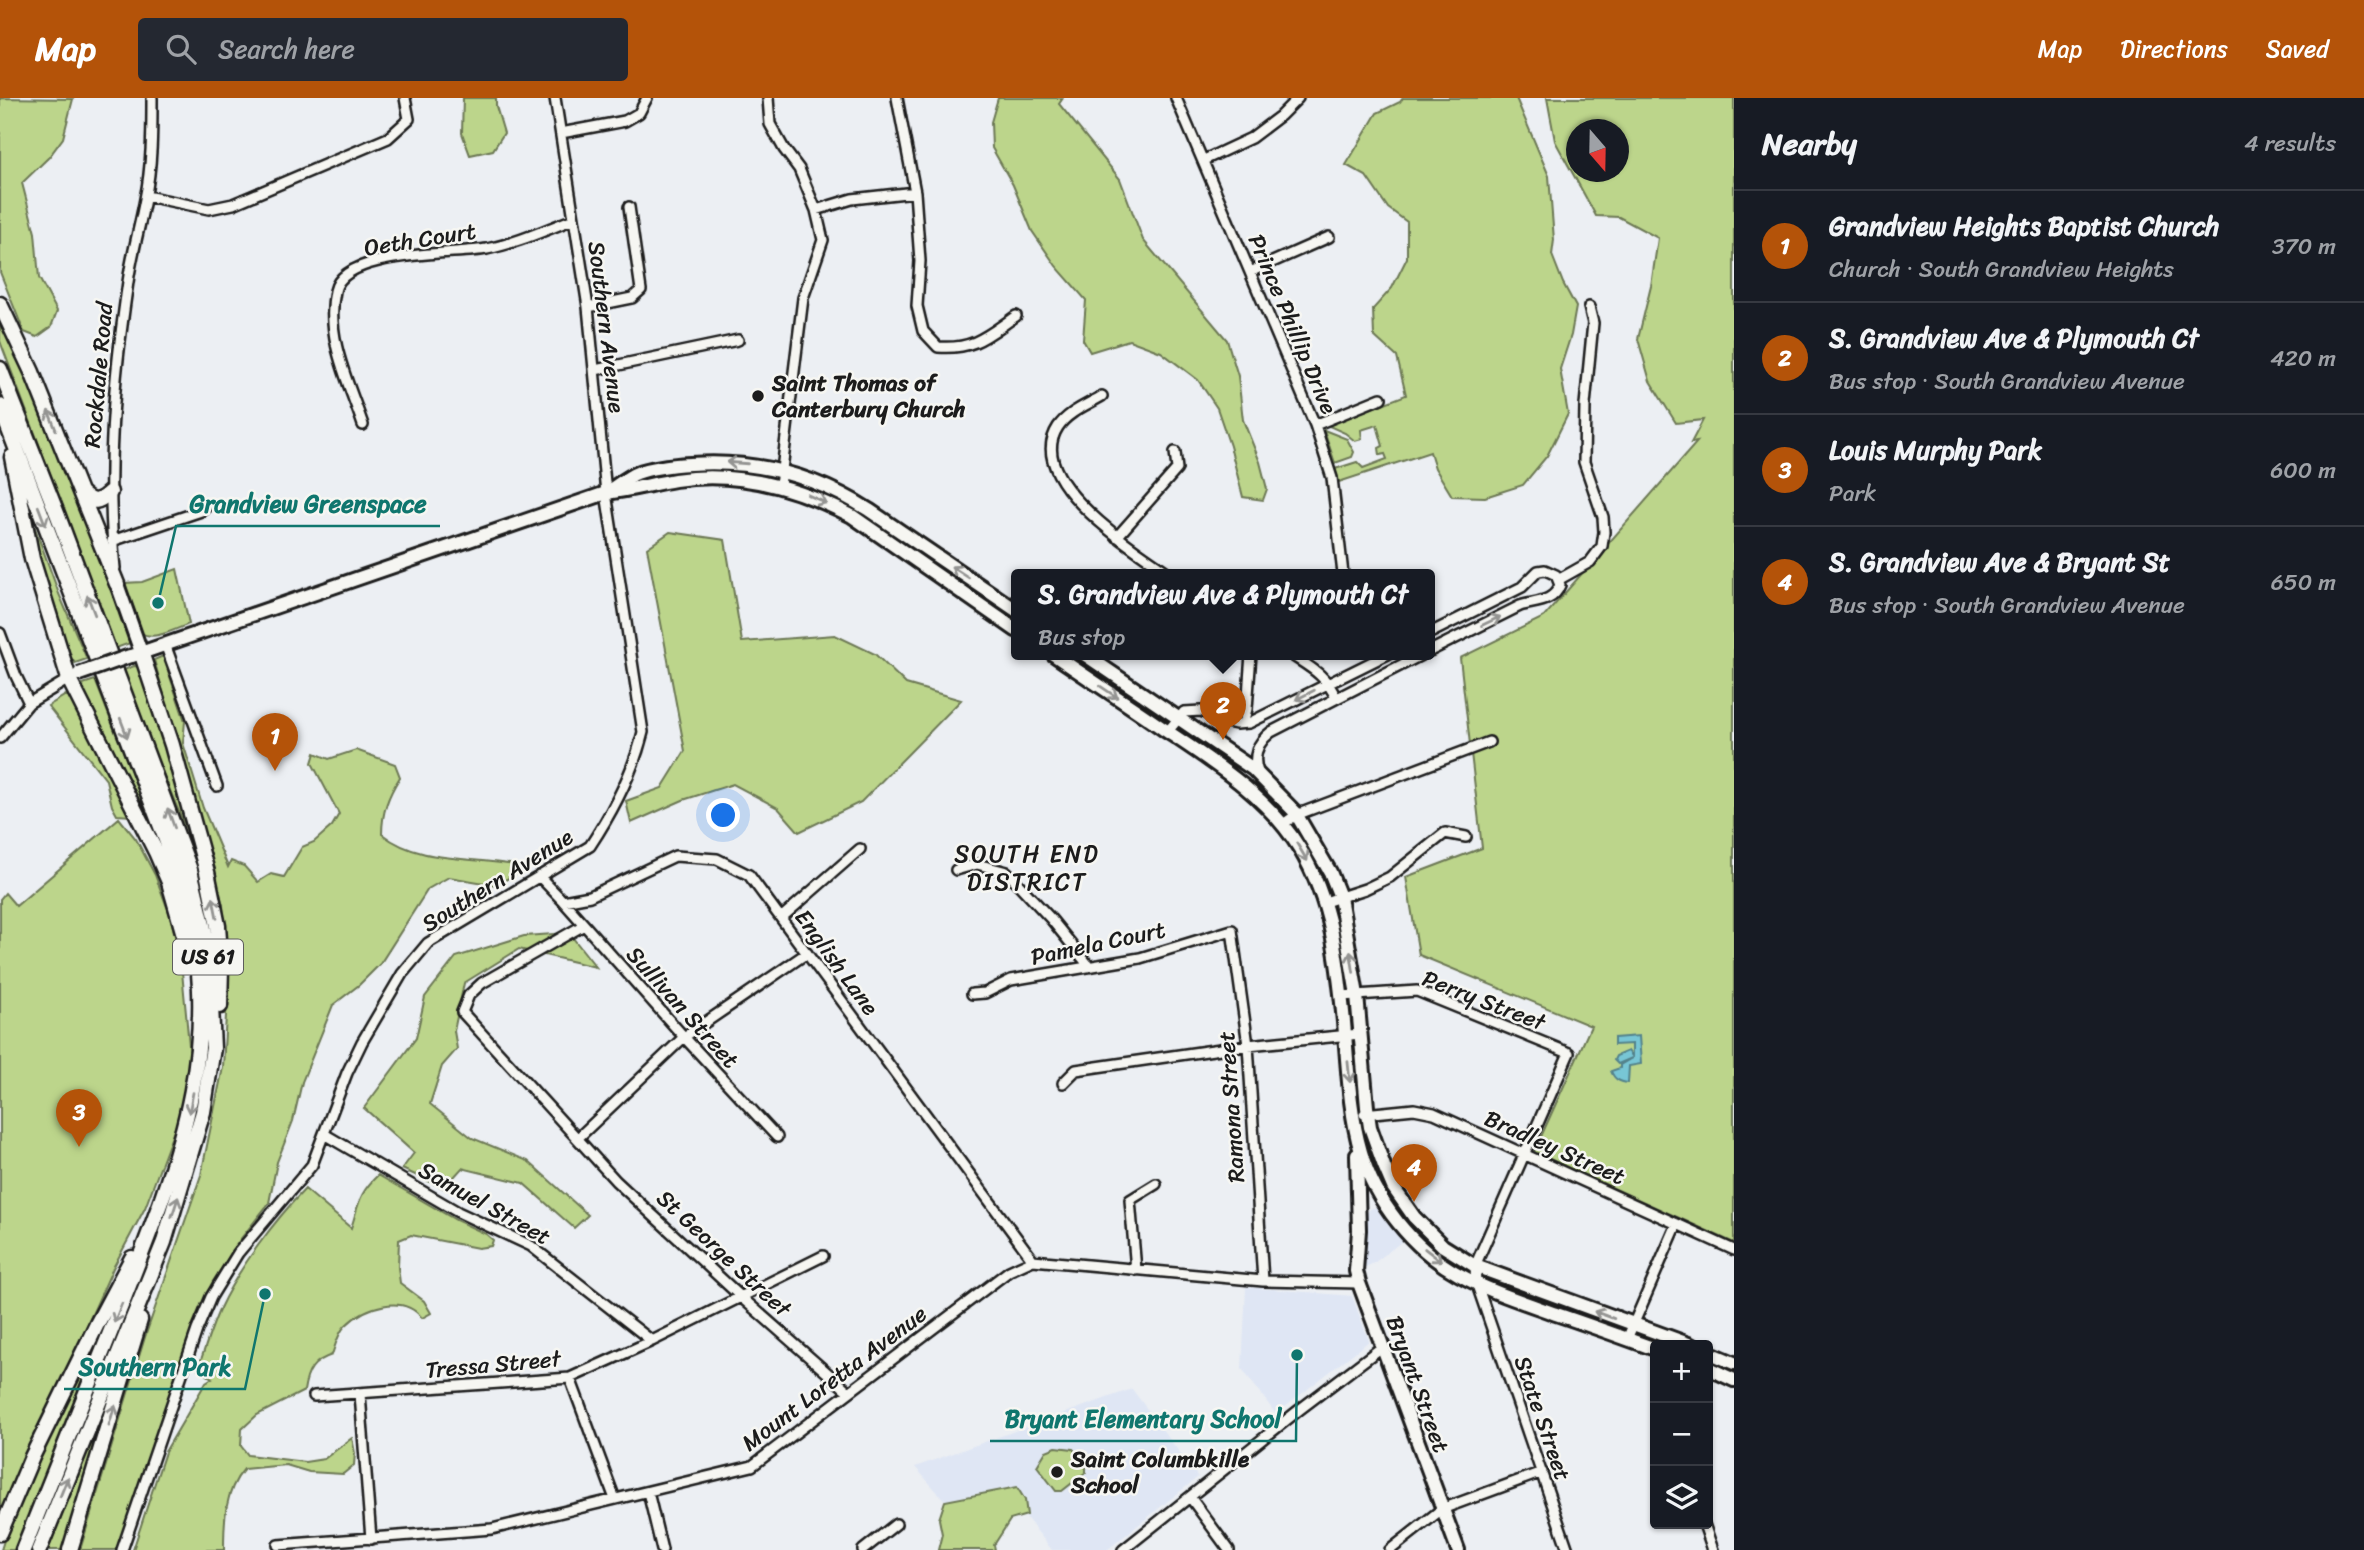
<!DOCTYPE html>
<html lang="en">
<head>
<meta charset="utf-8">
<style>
	body { margin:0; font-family:Sriracha,sans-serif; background:#242831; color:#f1f3f6 }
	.controls { position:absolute; right:21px; bottom:21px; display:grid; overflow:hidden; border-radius:7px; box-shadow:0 2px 5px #0004 }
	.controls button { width:63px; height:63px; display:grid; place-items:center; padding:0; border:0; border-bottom:2px solid #363941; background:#171b24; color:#f1f3f6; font:35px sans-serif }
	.compass { position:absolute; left:1566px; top:21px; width:63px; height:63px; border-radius:50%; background:#171b24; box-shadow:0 2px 5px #0004; rotate:160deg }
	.you { position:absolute; left:724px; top:718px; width:24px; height:24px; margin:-18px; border:5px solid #fff; border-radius:50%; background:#1a73e8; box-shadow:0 0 0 10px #1a73e833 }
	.badge { display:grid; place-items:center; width:46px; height:46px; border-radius:50%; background:#b45309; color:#fff; font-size:23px; font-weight:700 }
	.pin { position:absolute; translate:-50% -58px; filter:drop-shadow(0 2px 4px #0008) }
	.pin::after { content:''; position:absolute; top:37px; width:24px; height:21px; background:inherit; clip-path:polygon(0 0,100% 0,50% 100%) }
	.popup { position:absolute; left:1011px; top:471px; width:424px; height:91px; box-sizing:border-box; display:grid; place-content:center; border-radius:7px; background:#171b24; filter:drop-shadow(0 2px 5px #0005); font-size:23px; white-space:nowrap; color:#9ea1a6 }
	.popup b { font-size:26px; color:#f1f3f6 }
	.popup::after { content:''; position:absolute; left:50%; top:100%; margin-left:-14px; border:14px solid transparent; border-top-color:#171b24 }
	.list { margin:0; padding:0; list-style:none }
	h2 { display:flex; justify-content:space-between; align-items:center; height:91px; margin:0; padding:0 28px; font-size:30px }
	h2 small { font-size:23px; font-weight:400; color:#9ea1a6 }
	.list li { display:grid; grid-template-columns:46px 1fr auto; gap:21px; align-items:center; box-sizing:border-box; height:112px; padding:0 28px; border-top:2px solid #363941 }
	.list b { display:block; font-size:26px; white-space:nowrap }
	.list p { margin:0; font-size:23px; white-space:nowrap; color:#9ea1a6 }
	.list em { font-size:23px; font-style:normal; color:#9ea1a6 }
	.icon { flex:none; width:38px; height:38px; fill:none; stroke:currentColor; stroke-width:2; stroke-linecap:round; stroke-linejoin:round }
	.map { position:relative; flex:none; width:1734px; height:1452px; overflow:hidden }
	header { display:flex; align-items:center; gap:42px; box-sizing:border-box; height:98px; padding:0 35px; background:#b45309; color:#fff }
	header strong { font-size:33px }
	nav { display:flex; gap:38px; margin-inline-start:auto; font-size:24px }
	.search { width:490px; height:63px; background:#242831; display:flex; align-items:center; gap:18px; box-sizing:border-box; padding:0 24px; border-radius:7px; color:#9ea1a6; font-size:26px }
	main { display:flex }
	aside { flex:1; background:#171b24 }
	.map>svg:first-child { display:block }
	.built { fill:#dfe6f4 }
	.green { fill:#bcd58b; stroke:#6c7854; stroke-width:2; fill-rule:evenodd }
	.water { fill:#78c6d5; stroke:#53828b; stroke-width:2 }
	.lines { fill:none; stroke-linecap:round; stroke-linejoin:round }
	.minor-casing { stroke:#1c1c1c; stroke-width:14 }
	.major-casing { stroke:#1c1c1c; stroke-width:18 }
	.highway-casing { stroke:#1c1c1c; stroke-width:19 }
	.minor { stroke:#f6f6f2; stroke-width:9 }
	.major { stroke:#f6f6f2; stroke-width:12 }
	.highway { stroke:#f6f6f2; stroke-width:14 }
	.major-bridge-casing { stroke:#1c1c1c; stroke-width:18; stroke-linecap:butt }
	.major-bridge { stroke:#f6f6f2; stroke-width:12 }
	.oneway { stroke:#949492 }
	.poi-dot { fill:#1c1c1c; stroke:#f6f6f2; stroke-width:2.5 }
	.labels { text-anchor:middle; stroke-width:5; stroke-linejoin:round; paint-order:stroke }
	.shield { fill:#f6f6f2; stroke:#5d5d5c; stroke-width:2 }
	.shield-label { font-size:21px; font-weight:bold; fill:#1c1c1c }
	.street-label { font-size:23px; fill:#1c1c1c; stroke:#f6f6f2 }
	.poi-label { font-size:23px; font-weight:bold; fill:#1c1c1c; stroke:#f6f6f2; text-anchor:start }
	.neighbourhood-label { font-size:24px; letter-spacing:2px; fill:#1c1c1c; stroke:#f6f6f2 }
	.leader { fill:none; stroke:#0f766e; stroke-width:2.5 }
	.callout-dot { fill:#0f766e; stroke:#f6f6f2; stroke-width:2.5 }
	.callout-label { font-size:24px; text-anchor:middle; font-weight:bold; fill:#0f766e; stroke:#f6f6f2; stroke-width:5; stroke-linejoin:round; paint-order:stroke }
</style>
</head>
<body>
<header>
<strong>Map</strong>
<div class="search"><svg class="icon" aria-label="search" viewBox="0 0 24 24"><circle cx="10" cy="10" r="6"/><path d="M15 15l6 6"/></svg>Search here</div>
<nav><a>Map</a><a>Directions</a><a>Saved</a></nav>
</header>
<main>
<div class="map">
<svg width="1734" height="1452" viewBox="0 0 1734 1452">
	<rect width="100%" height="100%" fill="#eceff3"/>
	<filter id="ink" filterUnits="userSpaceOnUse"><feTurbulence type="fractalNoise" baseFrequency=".0143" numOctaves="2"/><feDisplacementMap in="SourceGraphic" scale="14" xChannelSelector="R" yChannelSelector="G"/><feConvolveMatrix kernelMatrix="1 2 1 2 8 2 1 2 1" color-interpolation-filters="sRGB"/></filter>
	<g filter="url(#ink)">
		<path class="built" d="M1377 1109 1382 1113 1405 1141 1374 1165 1359 1172 1362 1133 1366 1116 1370 1111Z
			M1246 1189 1352 1198 1369 1243 1276 1316 1242 1271Z
			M1132 1291 1198 1379 1107 1452H1052L1005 1393 949 1407 915 1369Z"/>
		<path class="green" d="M0 0 73 1 63 40 49 59 22 85 35 135 39 180 57 213 51 229 37 239 24 234 0 174Z
			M463 0H496V8L504 35 493 52 470 57 462 35Z
			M998 0H1063L1059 6 1120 81 1143 142 1227 242 1238 278 1243 322 1260 364 1267 391 1263 402 1243 399 1230 348 1217 310 1198 282 1161 254 1129 242 1090 254 1083 242 1086 202 1056 168 1032 133 1013 87 992 50 991 24Z
			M1403 0H1516L1549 78 1554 142 1552 157 1563 185 1576 209 1571 237 1560 271 1568 316 1547 358 1523 387 1485 399 1452 398 1435 370 1430 354 1339 384 1335 371 1357 364 1363 370 1387 361 1385 356 1380 357 1379 350 1383 348 1377 327 1361 332 1362 341 1355 343 1345 335 1329 328 1331 322 1354 313 1362 314 1406 297 1397 259 1374 238 1373 211 1392 190 1407 160V124L1388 110 1366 78 1346 67 1377 15 1400 4Z
			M1547 0H1734V1145L1534 1054 1591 928 1419 857 1406 779 1482 750 1460 560 1544 519 1697 344 1691 345 1703 322 1676 325 1650 283 1638 241 1651 188 1658 140 1619 119 1596 118 1555 43ZM1576 32H1618V74H1576Z
			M0 217 80 403 133 544 116 550 0 243Z
			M1324 332 1347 341 1354 354 1352 359 1335 365Z
			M30 416 59 496 87 561 75 565 69 557C52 512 34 465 30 416Z
			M670 434 725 442 742 544 835 537 875 556 906 586 961 602 861 704 799 734 778 710 733 686 683 702 631 725 626 703 662 690 685 653 647 450Z
			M177 471 189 526C175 531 154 543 141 535L124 485 142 484Z
			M163 558 185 623 183 645 203 710 228 769 231 763 244 768 258 784 271 776 284 779 302 749 314 744 332 728 339 716 312 665 315 655 329 661 356 652 395 666 400 679C388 698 382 714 382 736 420 766 469 758 514 767L518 775 496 787 449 779 428 791 380 866 359 887 333 907 302 984 293 1023 277 1064 269 1105 239 1143 212 1185 186 1249 117 1452H80L145 1239 201 1077 223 969 228 883 223 807 154 562Z
			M134 568 142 569 199 763 121 573Z
			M95 582 155 735 153 736 84 595 83 586Z
			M66 597 73 601 131 718 117 717 112 708 106 682 48 608Z
			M119 720 136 741 155 777 170 817 181 863 190 958 182 1011 145 1110 113 1170 0 1419V801L5 795 16 808Z
			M569 835 596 869 519 851 464 885 454 933 457 951 442 968 430 1006 472 1040 528 1063 588 1117 574 1130 523 1085 462 1070 444 1090 402 1071 414 1055 364 1010 416 940 425 899 456 859 524 838Z
			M378 1077 456 1122 486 1136 493 1142 491 1148 478 1150 411 1137 399 1142 398 1169 400 1185 424 1203 431 1215 422 1220C403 1196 365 1208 345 1228 338 1235 335 1248 332 1257 313 1263 307 1273 304 1293L257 1317 242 1331 241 1348 248 1357 305 1364 324 1361 352 1340 355 1355 354 1367 343 1376 309 1374 286 1367 244 1371C224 1394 224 1424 224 1452H133L165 1354 206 1284 212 1280 198 1271C205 1250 211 1230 220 1210 238 1171 275 1122 305 1091L351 1130C359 1106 358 1096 378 1077Z
			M1485 1180 1616 1226 1619 1230 1617 1232 1492 1188 1485 1183Z
			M99 1235 101 1236 15 1452H1C23 1376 64 1306 99 1235Z
			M112 1292 64 1452H48Z
			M1056 1349 1073 1351 1086 1366V1374L1062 1393H1056L1037 1368 1046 1353Z
			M1017 1389 1025 1402 1027 1417 1010 1422 994 1447 995 1452H938L942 1436 939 1421 945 1403Z"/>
		<path class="water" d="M1639 938 1641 966 1629 968 1628 985C1619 984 1614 981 1611 973L1620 970V967L1632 960 1618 966 1614 962 1616 958 1628 953 1632 958V946L1614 947V940Z"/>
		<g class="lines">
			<g class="minor-casing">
				<path id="minor" d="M768 0 770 26 784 51 799 71 816 112 823 142 803 200 780 388
					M897 0 915 94 920 163 917 208 923 233 938 249C974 252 988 237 1016 218
					M1176 0 1315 327 1332 380 1343 476
					M561 35 625 23 639 15 647 0
					M1204 62 1251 40 1280 18 1298 0
					M146 98 209 111 233 106 388 40 409 21 405 0
					M816 112 852 101 915 94
					M1250 174 1329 139
					M588 209 632 200 641 192 629 109
					M595 272 738 242
					M1102 298C1087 307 1068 314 1058 329 1023 382 1136 452 1170 476
					M363 327C349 285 325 239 335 193 343 152 453 157 487 151 517 145 545 132 574 121
					M1315 327 1381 300
					M1117 439 1177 371 1175 354
					M112 443 204 412
					M115 470C105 375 114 278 128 184 132 156 140 128 145 101 152 68 152 34 152 0
					M1558 482 1590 464 1602 448 1604 434 1603 419 1584 364 1585 307 1593 225 1589 209
					M0 535 16 578 29 605
					M1430 535 1522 489 1538 473 1545 472 1556 477 1560 487C1553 505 1536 503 1520 508L1430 553
					M165 546 217 688
					M1290 556C1311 570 1325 576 1336 600
					M1243 625 1247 611 1251 556
					M1168 633 1184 614 1201 613 1222 623 1236 626 1249 625 1388 556
					M0 640 29 605 69 581
					M1258 674C1252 658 1258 644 1271 634L1423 556
					M1282 727 1296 717 1489 644
					M956 772 977 766 1007 774 1051 821 1089 868
					M539 778 563 803 590 798 675 758 717 761 749 777 1033 1162
					M563 803 684 939 777 1039
					M1325 804 1365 791 1390 779 1445 735 1466 739
					M781 820 860 751
					M584 827 482 885 469 897 462 914 616 1083 741 1199 849 1294
					M972 896 985 895 1011 882 1140 860 1232 832 1248 947 1263 1183
					M1341 898 1417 893 1569 955 1475 1168 1476 1184 1568 1452
					M1063 985 1076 972 1248 947 1360 936
					M1364 1016 1414 1011 1434 1015 1734 1152
					M324 1036 458 1114 531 1148 652 1243
					M579 1039 684 939 807 855
					M1136 1172 1130 1102 1156 1086
					M1627 1241 1677 1126
					M570 1280 615 1401
					M360 1296 371 1441
					M314 1298 570 1280 652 1243 823 1158
					M648 1394 662 1452
					M1190 1399 1229 1452
					M1704 1426 1713 1452
					M278 1447 492 1431 752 1368 1009 1173 1033 1162 1263 1183 1359 1185
					M122 1452 197 1232 211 1199 238 1155 312 1067 347 975 362 944 402 876 428 845 590 748C613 713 633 675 643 634L606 395 588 209 555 0
					M863 1452 896 1426
					M1123 1452 1299 1312 1382 1249
					M1390 1452 1442 1411 1542 1374"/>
			</g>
			<g class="major-casing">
				<path id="major" d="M610 392C618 387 627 379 637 375 653 369 673 367 690 366 756 361 814 377 869 412L1016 512
					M117 486 141 554
					M1053 556C1089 581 1126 605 1162 630 1213 664 1268 698 1300 751 1332 804 1338 863 1344 924 1348 967 1349 1013 1361 1054 1375 1104 1413 1151 1458 1176 1488 1193 1523 1204 1556 1216 1589 1227 1622 1239 1655 1251
					M1084 556 1253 671 1295 714 1330 774 1340 799 1357 897 1367 1009 1370 1029 1384 1068 1393 1089 1414 1119 1443 1148 1475 1168 1691 1247
					M132 558 606 395C630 392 652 386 675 382 737 372 798 390 852 418L1016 532
					M1357 1057 1359 1132 1356 1173 1359 1185 1458 1452
					M1708 1254 1734 1265
					M1708 1270 1734 1282"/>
			</g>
			<g class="highway-casing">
				<path id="highway" d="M0 206 32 274 117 486
					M0 271 58 418 190 772 204 831 210 887 213 950 203 1014 164 1144 39 1452
					M0 308 178 773C233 937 176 1069 116 1220 85 1297 54 1375 23 1452
					M12 359 32 461 69 581 156 754 169 784 186 844
					M81 395C93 407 99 404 110 394
					M141 554 172 647 207 774 218 828 221 869 220 908
					M0 1435 32 1359 97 1226 132 1160
					M70 1452 140 1222"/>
			</g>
			<use href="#minor" class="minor"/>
			<use href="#major" class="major"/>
			<use href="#highway" class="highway"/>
			<g class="major-bridge-casing">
				<path id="major-bridge" d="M79 576 130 558"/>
			</g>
			<use href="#major-bridge" class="major-bridge"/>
		</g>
		<defs><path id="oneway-shaft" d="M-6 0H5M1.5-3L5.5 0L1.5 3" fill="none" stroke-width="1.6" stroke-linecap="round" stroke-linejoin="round" transform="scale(1.75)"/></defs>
		<g class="oneway">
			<use href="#oneway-shaft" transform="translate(52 322) rotate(-112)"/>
			<use href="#oneway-shaft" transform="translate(737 365) rotate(-176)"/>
			<use href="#oneway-shaft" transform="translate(817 401) rotate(24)"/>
			<use href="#oneway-shaft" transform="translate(42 418) rotate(69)"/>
			<use href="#oneway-shaft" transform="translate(960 474) rotate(-147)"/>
			<use href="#oneway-shaft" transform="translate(91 507) rotate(-111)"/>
			<use href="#oneway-shaft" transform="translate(1491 523) rotate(-26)"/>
			<use href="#oneway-shaft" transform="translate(1109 594) rotate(34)"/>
			<use href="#oneway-shaft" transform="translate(1305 597) rotate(153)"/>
			<use href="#oneway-shaft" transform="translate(124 630) rotate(69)"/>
			<use href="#oneway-shaft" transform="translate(171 720) rotate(-110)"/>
			<use href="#oneway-shaft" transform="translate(1302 754) rotate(59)"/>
			<use href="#oneway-shaft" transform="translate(215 810) rotate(-101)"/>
			<use href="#oneway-shaft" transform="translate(1352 864) rotate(-99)"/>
			<use href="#oneway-shaft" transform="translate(1349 974) rotate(84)"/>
			<use href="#oneway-shaft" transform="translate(191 1005) rotate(101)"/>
			<use href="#oneway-shaft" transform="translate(175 1109) rotate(-72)"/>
			<use href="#oneway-shaft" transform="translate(1433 1157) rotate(38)"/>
			<use href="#oneway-shaft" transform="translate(118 1215) rotate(112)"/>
			<use href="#oneway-shaft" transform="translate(1604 1217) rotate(-160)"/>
			<use href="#oneway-shaft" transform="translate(112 1317) rotate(-73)"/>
			<use href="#oneway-shaft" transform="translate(64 1389) rotate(-68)"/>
		</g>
	</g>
	<g class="poi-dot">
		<circle cx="758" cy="298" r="7"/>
		<circle cx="1057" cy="1374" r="7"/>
	</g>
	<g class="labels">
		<rect class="shield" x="173" y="841.5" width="70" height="35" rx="5"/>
		<g class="shield-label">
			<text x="208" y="866">US 61</text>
		</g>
		<g class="street-label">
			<text transform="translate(420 141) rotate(-9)" y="8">Oeth Court</text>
			<text transform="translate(1293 226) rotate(67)" y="8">Prince Phillip Drive</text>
			<text transform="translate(607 229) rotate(83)" y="8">Southern Avenue</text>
			<text transform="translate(98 277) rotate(-85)" y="8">Rockdale Road</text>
			<text transform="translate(497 782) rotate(-32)" y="8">Southern Avenue</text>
			<text transform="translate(1098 845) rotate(-12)" y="8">Pamela Court</text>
			<text transform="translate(837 864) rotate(54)" y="8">English Lane</text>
			<text transform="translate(1484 902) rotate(21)" y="8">Perry Street</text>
			<text transform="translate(683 909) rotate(48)" y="8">Sullivan Street</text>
			<text transform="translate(1231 1009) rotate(-94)" y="8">Ramona Street</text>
			<text transform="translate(1555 1049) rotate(24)" y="8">Bradley Street</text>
			<text transform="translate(485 1105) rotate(29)" y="8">Samuel Street</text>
			<text transform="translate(724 1155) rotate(43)" y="8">St George Street</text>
			<text transform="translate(493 1266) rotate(-5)" y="8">Tressa Street</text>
			<text transform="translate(834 1280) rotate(-37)" y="8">Mount Loretta Avenue</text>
			<text transform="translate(1418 1286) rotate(70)" y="8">Bryant Street</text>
			<text transform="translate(1543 1320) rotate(71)" y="8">State Street</text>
		</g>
		<g class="poi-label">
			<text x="772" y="293">Saint Thomas of<tspan x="772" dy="26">Canterbury Church</tspan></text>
			<text x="1071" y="1369">Saint Columbkille<tspan x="1071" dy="26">School</tspan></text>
		</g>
		<g class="neighbourhood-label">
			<text x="1027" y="764">SOUTH END<tspan x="1027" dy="28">DISTRICT</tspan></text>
		</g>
	</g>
	<path class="leader" d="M158 505L176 428H440M265 1196L245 1291H64M1297 1257L1296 1343H990"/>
	<g class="callout-dot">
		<circle cx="158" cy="505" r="7"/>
		<circle cx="265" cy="1196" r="7"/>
		<circle cx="1297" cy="1257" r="7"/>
	</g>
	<g class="callout-label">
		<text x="308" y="414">Grandview Greenspace</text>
		<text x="155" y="1277">Southern Park</text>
		<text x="1143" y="1329">Bryant Elementary School</text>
	</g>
</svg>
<div class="controls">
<button>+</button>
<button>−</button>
<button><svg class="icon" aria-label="layers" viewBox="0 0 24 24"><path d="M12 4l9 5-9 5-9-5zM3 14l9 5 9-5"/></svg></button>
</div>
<svg class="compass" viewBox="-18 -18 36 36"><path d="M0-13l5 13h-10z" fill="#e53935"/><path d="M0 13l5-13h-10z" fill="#9ea1a6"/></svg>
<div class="you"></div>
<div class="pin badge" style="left:275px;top:673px">1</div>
<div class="pin badge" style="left:1223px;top:642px">2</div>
<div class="popup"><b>S. Grandview Ave &amp; Plymouth Ct</b>Bus stop</div>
<div class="pin badge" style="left:79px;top:1049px">3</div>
<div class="pin badge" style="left:1414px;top:1104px">4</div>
</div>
<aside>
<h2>Nearby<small>4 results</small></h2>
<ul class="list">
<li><span class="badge">1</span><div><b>Grandview Heights Baptist Church</b><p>Church · South Grandview Heights</p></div><em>370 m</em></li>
<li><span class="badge">2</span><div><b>S. Grandview Ave &amp; Plymouth Ct</b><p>Bus stop · South Grandview Avenue</p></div><em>420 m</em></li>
<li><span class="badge">3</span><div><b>Louis Murphy Park</b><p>Park</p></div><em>600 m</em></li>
<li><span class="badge">4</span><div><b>S. Grandview Ave &amp; Bryant St</b><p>Bus stop · South Grandview Avenue</p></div><em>650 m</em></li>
</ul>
</aside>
</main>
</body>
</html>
